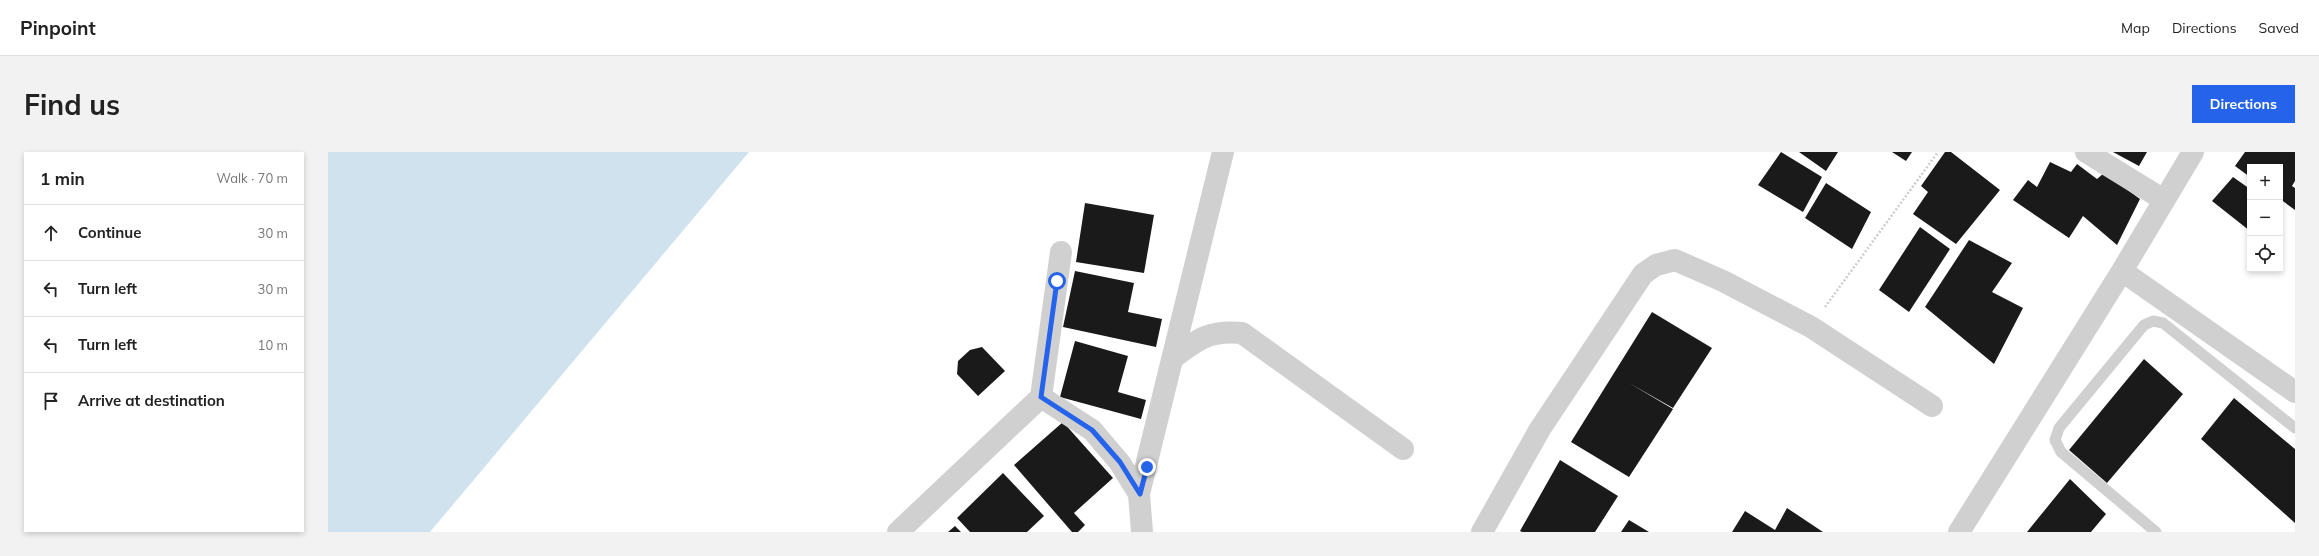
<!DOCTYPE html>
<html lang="en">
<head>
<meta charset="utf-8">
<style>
	body { margin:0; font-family:Mulish,sans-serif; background:#f2f2f2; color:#222 }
	.controls { position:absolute; right:12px; top:12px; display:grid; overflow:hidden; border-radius:0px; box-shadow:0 2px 6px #0003 }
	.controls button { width:36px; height:36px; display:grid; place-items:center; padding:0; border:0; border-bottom:1px solid #e0e0e0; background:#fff; color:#222; font:20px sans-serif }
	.stop { position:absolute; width:12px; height:12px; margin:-9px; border:3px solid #2563eb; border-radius:50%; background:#fff }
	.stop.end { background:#2563eb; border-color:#fff; box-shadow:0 1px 4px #0008 }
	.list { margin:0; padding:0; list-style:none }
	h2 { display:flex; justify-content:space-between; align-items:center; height:52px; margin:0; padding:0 16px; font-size:17px }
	h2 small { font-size:13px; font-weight:400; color:#767676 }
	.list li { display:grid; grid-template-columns:26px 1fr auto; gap:12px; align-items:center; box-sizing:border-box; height:56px; padding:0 16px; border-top:1px solid #e0e0e0 }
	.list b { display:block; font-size:15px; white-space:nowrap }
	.list em { font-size:13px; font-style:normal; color:#767676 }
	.icon { flex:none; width:22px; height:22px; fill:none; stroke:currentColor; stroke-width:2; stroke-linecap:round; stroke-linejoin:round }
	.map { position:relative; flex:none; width:1967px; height:380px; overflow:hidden; border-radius:0px }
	header { display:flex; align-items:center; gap:24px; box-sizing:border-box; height:56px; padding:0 20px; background:#fff; border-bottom:1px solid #e0e0e0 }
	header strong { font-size:19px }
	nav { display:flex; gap:22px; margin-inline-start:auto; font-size:14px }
	.intro { display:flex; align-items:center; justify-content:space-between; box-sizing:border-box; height:96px; padding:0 24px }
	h1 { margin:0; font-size:28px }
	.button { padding:10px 18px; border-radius:0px; background:#2563eb; color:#fff; font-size:14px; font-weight:700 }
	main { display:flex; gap:24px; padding:0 24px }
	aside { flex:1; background:#fff; border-radius:0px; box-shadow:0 2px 6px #0003 }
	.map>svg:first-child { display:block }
	.water { fill:#cfe2ee }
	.building { fill:#1a1a1a }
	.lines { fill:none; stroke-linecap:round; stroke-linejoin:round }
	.path { stroke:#cdcdcd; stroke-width:2.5; stroke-dasharray:2 2; stroke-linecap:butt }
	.service { stroke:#d0d0d0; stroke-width:11 }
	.minor { stroke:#d0d0d0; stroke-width:22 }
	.route { stroke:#2563eb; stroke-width:5 }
</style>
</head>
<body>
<header>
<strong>Pinpoint</strong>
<nav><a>Map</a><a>Directions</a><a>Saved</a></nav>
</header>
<div class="intro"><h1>Find us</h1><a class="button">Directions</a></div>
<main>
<aside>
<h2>1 min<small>Walk · 70 m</small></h2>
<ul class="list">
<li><svg class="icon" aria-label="ahead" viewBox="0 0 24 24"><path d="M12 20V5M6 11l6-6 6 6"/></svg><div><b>Continue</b></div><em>30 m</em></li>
<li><svg class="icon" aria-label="left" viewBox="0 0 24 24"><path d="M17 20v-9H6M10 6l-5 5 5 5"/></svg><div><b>Turn left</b></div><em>30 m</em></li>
<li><svg class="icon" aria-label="left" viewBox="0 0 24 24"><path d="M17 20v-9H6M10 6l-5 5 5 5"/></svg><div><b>Turn left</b></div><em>10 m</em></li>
<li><svg class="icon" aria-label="arrive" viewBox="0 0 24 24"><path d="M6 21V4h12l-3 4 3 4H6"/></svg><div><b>Arrive at destination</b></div></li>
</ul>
</aside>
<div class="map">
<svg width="1967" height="380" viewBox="0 0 1967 380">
	<rect width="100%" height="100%" fill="#fff"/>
	<path class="water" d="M0 0H421L102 380H0Z"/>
	<path class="building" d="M1453 0 1494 25 1475 60 1430 33Z
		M1471 0H1510L1498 19Z
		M1564 0H1584L1578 9Z
		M1617 0H1623L1672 38 1628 92 1585 62 1600 40 1593 34Z
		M1785 0H1819L1811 14Z
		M1917 0H1967V29L1964 34 1967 36V58L1952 47V15H1922V25L1907 14Z
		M1722 10 1743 20 1749 12 1769 27 1776 21 1812 47 1789 93 1755 64 1741 86 1685 48 1700 28 1709 35Z
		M1905 25 1922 37V79L1884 49Z
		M1498 31 1543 60 1524 97 1477 66Z
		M757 51 826 63 816 121 748 110Z
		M1592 75 1622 97 1581 160 1551 138Z
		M1641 88 1684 111 1664 140 1695 156 1666 212 1597 155Z
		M747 119 806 131 800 160 834 167 828 195 735 175Z
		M1324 160 1384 196 1345 256 1301 231 1345 257 1301 325 1243 290Z
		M747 189 800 204 790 240 818 248 813 267 732 245Z
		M654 195 677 219 650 244 629 222 630 209 642 198Z
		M1816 207 1855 242 1779 331 1741 298Z
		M1906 246 1967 297V371L1873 287Z
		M735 270 785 326 746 361 757 373 750 380H744L686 313Z
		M1232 308 1290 344 1267 380H1194L1192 379Z
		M675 321 716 364 699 380H642L629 366Z
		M1742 327 1778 362 1763 380H1699Z
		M1459 356 1495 380H1404L1417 359 1447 378Z
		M1301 368 1321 380H1293Z
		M627 374 633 380H620Z"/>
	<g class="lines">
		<path class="path" d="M1497 155 1610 0"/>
		<path class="service" d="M1828 380 1733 300 1727 288 1731 276 1816 173 1825 169 1835 171 1967 276"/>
		<path class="minor" d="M1758 0 1836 48
			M1794 119 1967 240
			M845 206C870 187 881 178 914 181L1075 297
			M713 245 764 278 792 311 811 342 814 380
			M811 342 895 0
			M570 380 713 245 733 100
			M1154 380 1212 277 1315 122 1328 113 1347 108 1395 129 1483 175 1604 254
			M1631 380 1794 119 1865 0"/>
	</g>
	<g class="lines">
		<path class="route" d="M729 129 713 245 764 278 792 310 812 342 819 315"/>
	</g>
</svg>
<div class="controls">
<button>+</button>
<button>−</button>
<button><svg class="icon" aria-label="locate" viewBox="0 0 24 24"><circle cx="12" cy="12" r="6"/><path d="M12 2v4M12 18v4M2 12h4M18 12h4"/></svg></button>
</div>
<div class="stop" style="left:729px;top:129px"></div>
<div class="stop end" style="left:819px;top:315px"></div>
</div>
</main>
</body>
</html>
